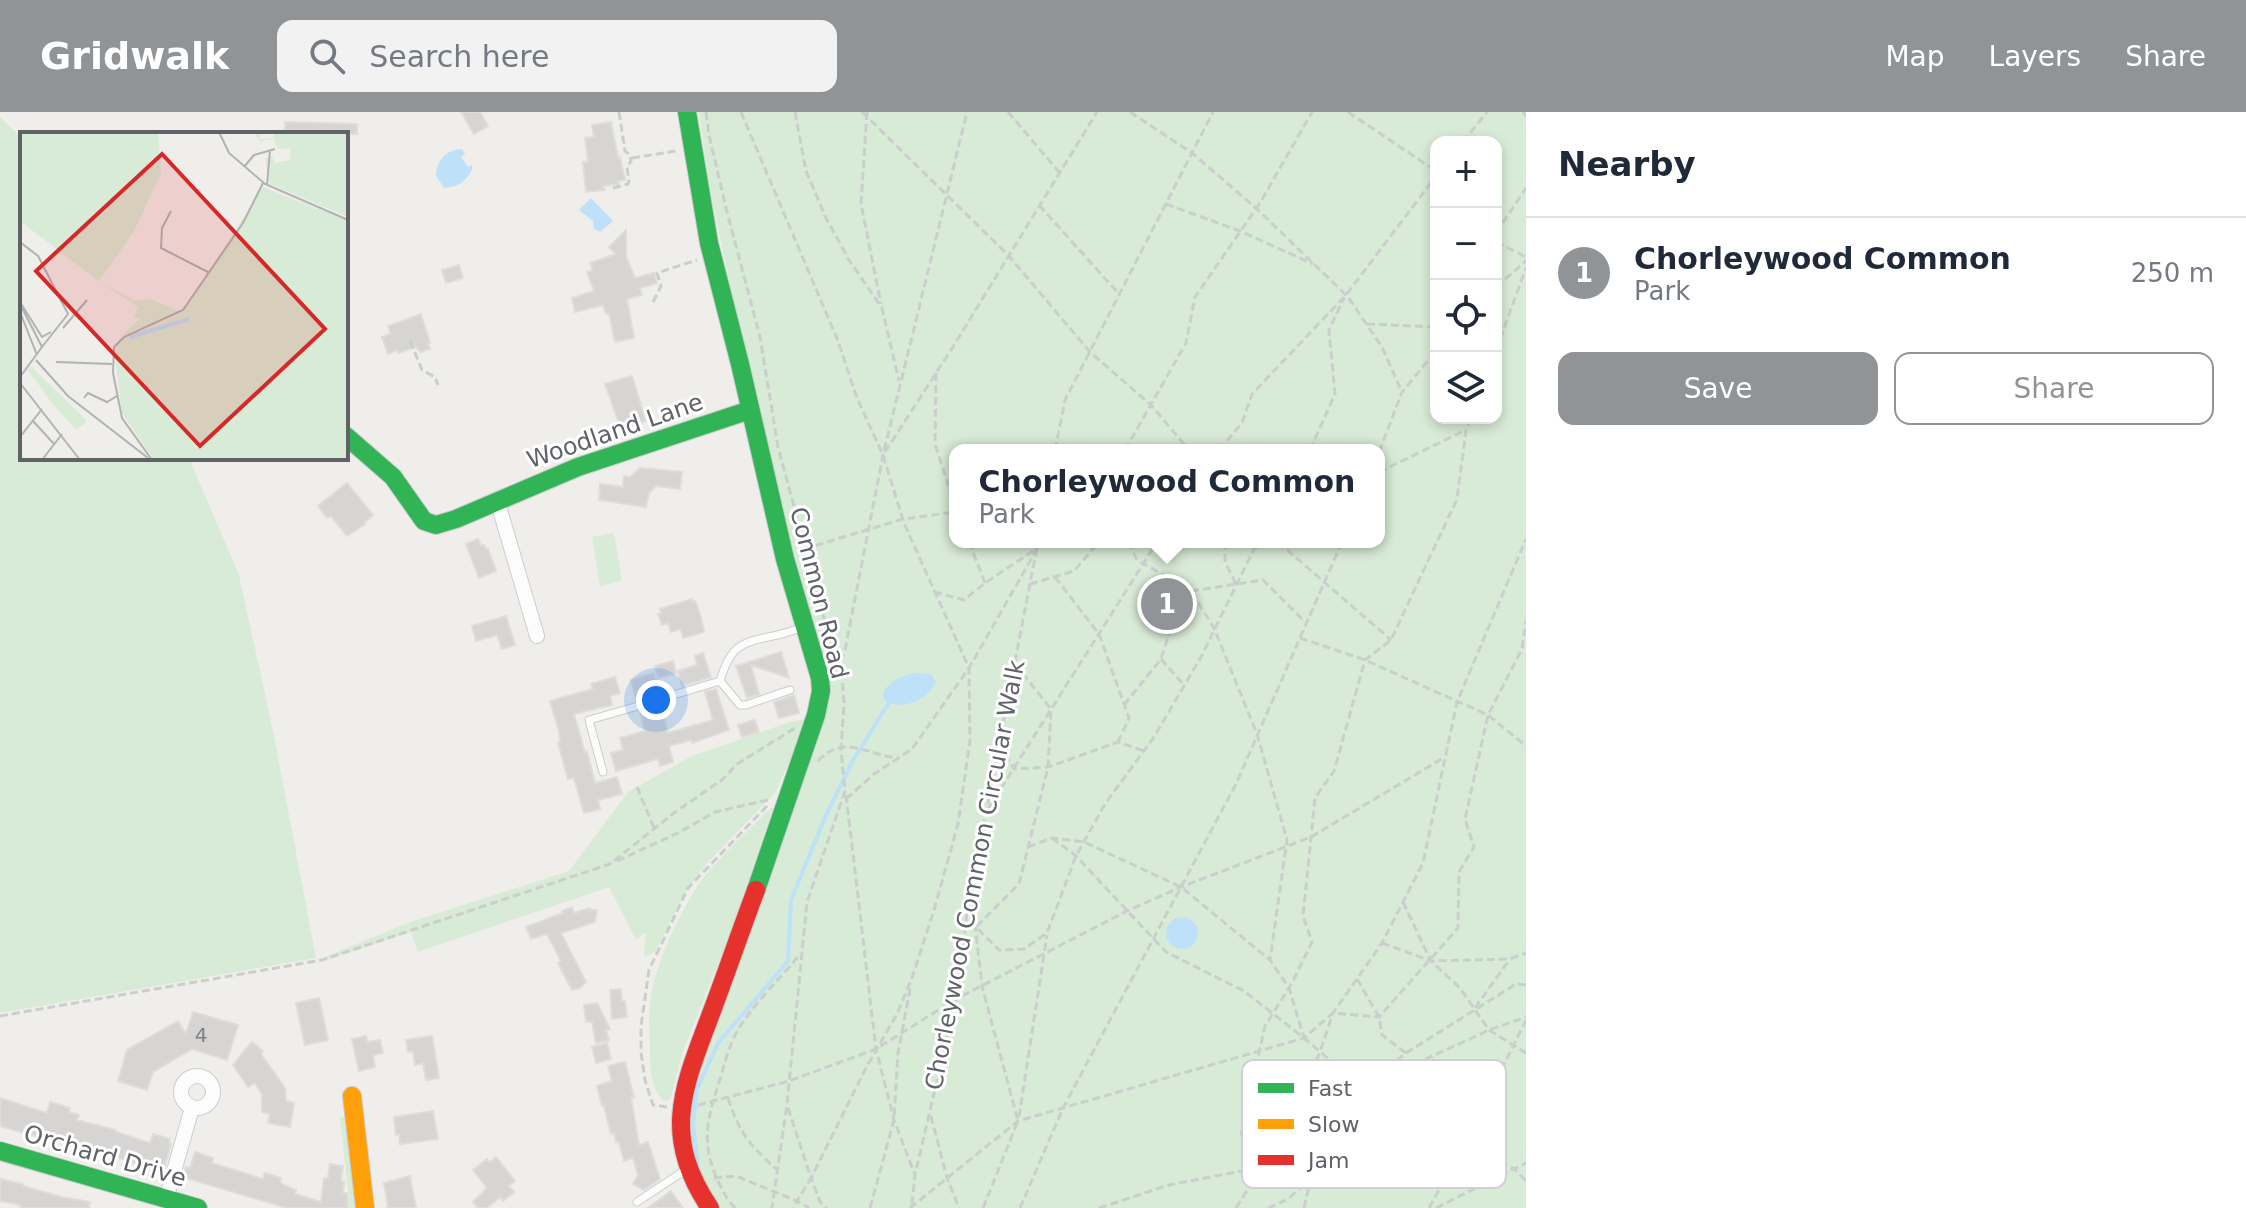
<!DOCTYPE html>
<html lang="en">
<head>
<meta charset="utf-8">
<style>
	body { margin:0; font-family:"DejaVu Sans",sans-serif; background:#f2f2f3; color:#1f2937 }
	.controls { position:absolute; right:24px; top:24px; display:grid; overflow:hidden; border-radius:16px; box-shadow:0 4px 12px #0003 }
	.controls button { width:72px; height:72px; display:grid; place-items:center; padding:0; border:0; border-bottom:2px solid #e0e1e3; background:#fff; color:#1f2937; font:40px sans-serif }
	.you { position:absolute; left:656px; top:588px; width:28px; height:28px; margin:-20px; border:6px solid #fff; border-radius:50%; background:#1a73e8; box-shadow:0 0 0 12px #1a73e833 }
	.badge { display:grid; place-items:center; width:52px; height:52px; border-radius:50%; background:#919496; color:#fff; font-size:26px; font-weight:700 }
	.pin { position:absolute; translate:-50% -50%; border:4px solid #fff; box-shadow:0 2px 8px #0006 }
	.popup { position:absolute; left:949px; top:332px; width:436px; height:104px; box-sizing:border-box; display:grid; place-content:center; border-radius:16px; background:#fff; filter:drop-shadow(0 2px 6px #0005); font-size:26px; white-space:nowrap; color:#747a83 }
	.popup b { font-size:30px; color:#1f2937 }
	.popup::after { content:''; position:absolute; left:50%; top:100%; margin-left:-16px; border:16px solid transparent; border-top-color:#fff }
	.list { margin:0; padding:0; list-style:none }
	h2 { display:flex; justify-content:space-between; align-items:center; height:104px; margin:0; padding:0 32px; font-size:34px }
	h2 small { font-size:26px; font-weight:400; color:#747a83 }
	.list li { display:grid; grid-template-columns:52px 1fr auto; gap:24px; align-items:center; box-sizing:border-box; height:112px; padding:0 32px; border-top:2px solid #e0e1e3 }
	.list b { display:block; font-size:30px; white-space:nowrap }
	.list p { margin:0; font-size:26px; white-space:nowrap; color:#747a83 }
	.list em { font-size:26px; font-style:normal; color:#747a83 }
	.actions { display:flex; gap:16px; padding:24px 32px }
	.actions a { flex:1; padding:18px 0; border:2px solid #919496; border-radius:16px; text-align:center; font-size:28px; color:#919496 }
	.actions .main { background:#919496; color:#fff }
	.icon { flex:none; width:44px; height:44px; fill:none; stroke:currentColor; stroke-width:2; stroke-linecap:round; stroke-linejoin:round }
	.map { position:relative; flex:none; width:1526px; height:1096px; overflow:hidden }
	header { display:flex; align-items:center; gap:48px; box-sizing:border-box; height:112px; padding:0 40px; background:#919496; color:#fff }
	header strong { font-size:38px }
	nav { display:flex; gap:44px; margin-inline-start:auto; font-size:28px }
	.search { width:560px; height:72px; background:#f2f2f3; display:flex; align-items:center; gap:20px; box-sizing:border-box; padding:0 28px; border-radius:16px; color:#747a83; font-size:30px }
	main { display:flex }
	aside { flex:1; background:#fff }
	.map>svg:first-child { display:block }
	.green { fill:#d8ebd6; fill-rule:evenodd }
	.water { fill:#bfe0f9 }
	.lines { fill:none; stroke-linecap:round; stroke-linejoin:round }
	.stream { stroke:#bfe0f9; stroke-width:4 }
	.building { fill:#d6d5d3; stroke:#deddd9; stroke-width:2 }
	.lane-casing { stroke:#cbcccc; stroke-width:9 }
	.street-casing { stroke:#cbcccc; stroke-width:16 }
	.fast-casing { stroke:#cacacb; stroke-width:20 }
	.slow-casing { stroke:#cacacb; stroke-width:20 }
	.jam-casing { stroke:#cacacb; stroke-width:20 }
	.path { stroke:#cacfcc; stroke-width:3; stroke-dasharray:8 4; stroke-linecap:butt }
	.lane { stroke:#fdfcfc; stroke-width:7 }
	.street { stroke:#fdfcfc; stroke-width:14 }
	.fast { stroke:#30b455; stroke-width:18 }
	.slow { stroke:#ff9f0a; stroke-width:18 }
	.jam { stroke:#e5322d; stroke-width:18 }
	.labels { text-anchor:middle; stroke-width:6; stroke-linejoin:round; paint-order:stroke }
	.number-label { font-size:20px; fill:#7e8184 }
	.street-label { font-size:24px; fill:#5f6368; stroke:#fff }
	.inset-river { fill:none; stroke:#bfe0f9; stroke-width:4 }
	.inset-road { fill:none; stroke:#b1b2b2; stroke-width:2 }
	.view { fill:#d62828; fill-opacity:0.15; stroke:#d62828; stroke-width:4 }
	.inset-edge { fill:none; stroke:#5f6368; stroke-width:4 }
	.key { fill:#fff; stroke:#cfd0d2; stroke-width:2 }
	.key-label { font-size:22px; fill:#5f6368 }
</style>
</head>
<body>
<header>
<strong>Gridwalk</strong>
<div class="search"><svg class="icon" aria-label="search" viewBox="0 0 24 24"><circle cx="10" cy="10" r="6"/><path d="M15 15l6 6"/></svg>Search here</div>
<nav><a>Map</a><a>Layers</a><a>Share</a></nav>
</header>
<main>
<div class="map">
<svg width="1526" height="1096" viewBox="0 0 1526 1096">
	<rect width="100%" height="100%" fill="#efeeea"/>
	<path class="green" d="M699 0H1526V1096H720L707 1081 688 1038 692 975 754 809 829 569 826 550 792 435 737 205 710 78ZM1436 30H1496V306H1436ZM955 338H1379V430H955Z
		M0 5 22 26V346H189L239 463 274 624 316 846 0 901Z
		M614 421 622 469 600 474 592 425Z
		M809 606 775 681 711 747 688 776 655 840 644 845 646 820 636 828 609 775 418 840 411 820 325 848V845L408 811 569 759 628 680 692 644 790 610Z
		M771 696H773L729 824 682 942 670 988 664 989C649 974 650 952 650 932 649 916 648 899 651 883 657 848 685 788 707 761 727 738 749 717 771 696Z
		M350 1004 361 1096H350L340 1005Z"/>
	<path class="water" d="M462 37 465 42 461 45 468 55 472 53V58C466 70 457 75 444 76L436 64C437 48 445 38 462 37Z
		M591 86 613 109 600 120 594 117 593 109 579 98Z
		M915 561 931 562 936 570C928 588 902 600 884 588L883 580C891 568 901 564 915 561Z
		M1166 821a16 16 0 1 1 32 0a16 16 0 1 1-32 0Z"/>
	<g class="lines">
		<path class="stream" d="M699 1063 693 1013 697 977 718 931 788 849 791 788 826 703 852 650 888 592"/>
	</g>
	<path class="building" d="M461 0H480L488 14 474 22Z
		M285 10 357 12V22H285Z
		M611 10 618 46 620 45 625 68 618 69 619 72 602 74 605 78 586 80 583 50H588L585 26 594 25 592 13Z
		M626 118V144L635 166 654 161 657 171 640 176 642 183 627 187 634 226 615 230 609 201 606 202 603 193 575 200 572 186 594 179 587 160 593 158 590 151 616 142 609 135Z
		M459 153 463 166 446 171 442 158Z
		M421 202 430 231H428L430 237 420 240 416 235 398 241 397 238 388 242 382 225 391 222 388 214Z
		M632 264 646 309 621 317 605 272Z
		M640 356 682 360 680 377 656 374 649 381 646 395 599 388 600 372 623 375 624 364 630 365Z
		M347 371 373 403 364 411 365 412 347 424 331 404 327 406 318 394Z
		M478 427 481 434 484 433 486 437H488L496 459 479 466 466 432Z
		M692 487 693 490 695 489 701 505 704 520 683 526 681 517 671 520 668 511 662 513 658 502 661 501 660 497Z
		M506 504 515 533 502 537 497 523 476 529 472 514Z
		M781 540 789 566 751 553 759 582 747 586 736 554Z
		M703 541 711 565 682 574 678 559 697 553 695 544Z
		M673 549 676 561 658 566 655 554Z
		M654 561 659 581 655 583 654 588 656 592 661 593 668 621 713 608 705 580 716 577 729 618 692 631 691 628 669 634 673 650 660 654 658 647 616 659 611 641 623 638 620 626 645 619 640 600 643 598 644 593 642 589 636 588 631 568Z
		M615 565 620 581 610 584 612 593 574 602 585 641 587 640 595 671 617 665 622 682 598 688 600 697 584 701 574 666 568 667 558 631 560 630 559 620 550 589 593 577 591 572Z
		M794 583 799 601 779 606 774 590Z
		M755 608 759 620 742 625 738 613Z
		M572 795 574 801 590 796V798H597L595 810 561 821 586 870 580 876 572 878 558 851 561 849 547 822 531 827 526 815 563 801 562 799Z
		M621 877 622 889H625L627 905 612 907 610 878Z
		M319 886 328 928 305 933 296 891Z
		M597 891 610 917 606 918 609 928 596 931 592 910H586L584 893Z
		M193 900 238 913 227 948 192 937 153 960 147 978 118 969 127 938 178 909 186 922Z
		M366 924 368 930 380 928 383 941 373 943 375 955 359 959 352 927Z
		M432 924 439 966 426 968 423 951 415 953 413 939 408 940 406 928Z
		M252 930 263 939 261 942 285 976 286 989 294 991 290 1015 268 1011 270 1002 262 1000V982L255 971 248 975 233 953Z
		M607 931 611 947 596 951 592 935Z
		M625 950 634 985 631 986 639 1033 648 1030 660 1067 644 1078 633 1072 638 1063 633 1046 624 1049 619 1030H616L614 1021 611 1022 604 994H602L597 974 612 969 608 954Z
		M0 986 47 1001 50 990 70 996 69 1000 79 1003 77 1008 116 1018V1020L150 1031 153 1022 170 1027 169 1031 171 1032 164 1057 156 1054 152 1056 79 1034 78 1036 38 1023V1025L0 1014Z
		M433 999 438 1027 400 1032 399 1022 396 1023 394 1005Z
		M195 1040 213 1046 212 1051 263 1067 265 1061 281 1066 280 1070 284 1073 296 1078 295 1082 321 1090 324 1066 328 1067 330 1052 343 1054 341 1069 344 1070 343 1081H347L348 1096H287L183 1065 186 1055 190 1056Z
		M496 1045 515 1069 509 1074 514 1080 503 1089 500 1085 487 1096H478L473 1090 487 1076 473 1058 487 1047 490 1050Z
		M410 1064 416 1096H388L384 1071Z
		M0 1067 23 1072V1074L62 1085 90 1090 89 1096H20L21 1093 0 1089Z
		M671 1079 683 1096H648Z"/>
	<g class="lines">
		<g class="lane-casing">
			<path id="lane" d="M720 569C730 535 740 530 773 524 784 522 794 518 804 515
				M660 587 720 569 740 593H746L790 578
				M603 660 589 608 638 594
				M637 1090 687 1057"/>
		</g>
		<g class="street-casing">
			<path id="street" d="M497 388 537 524
				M181 980a16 16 0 1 1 32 0a16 16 0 1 1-32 0Z
				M166 1087 192 996"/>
		</g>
		<g class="fast-casing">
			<path id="fast" d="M687 0 709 131 740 252 785 447 820 566 821 579 816 603 756 778
				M346 324 393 365 424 409 436 413 456 407 578 355 750 298
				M0 1039 198 1096"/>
		</g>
		<g class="slow-casing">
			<path id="slow" d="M352 984 365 1096"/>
		</g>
		<g class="jam-casing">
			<path id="jam" d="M710 1096C660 1022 684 974 712 899 727 859 741 818 756 778"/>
		</g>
		<path class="path" d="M706 0 709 23 726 96 760 225 778 335 824 506 842 561 844 592 841 638 845 679 807 790 787 992 772 1096
			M741 0 838 229 857 286 883 343 904 411 969 556 970 629 958 712 934 798 913 863 897 902 866 956 811 1066 820 1090 827 1096
			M795 0 806 59 826 106 849 148 882 196 899 269
			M862 0 1008 143 1090 240 1151 293 1189 338
			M867 0 861 92 881 192
			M1008 0 1059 60
			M1130 0 1192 41 1256 96 1348 185 1382 235 1402 280
			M1348 0 1436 59
			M1523 0 1526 4
			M1463 30 1487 0
			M632 46 676 39
			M613 76 628 72 629 69 627 55 631 49 630 43 625 39 619 0
			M1166 92 1240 119 1313 152
			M1039 93 1119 182
			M1496 121 1526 76
			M1496 130 1526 145
			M1496 175 1526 149
			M653 190 661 174 657 161 697 148
			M1367 212 1436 215
			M410 229 422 258 435 265 438 273
			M1496 238 1526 156
			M936 261 935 332 955 394
			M1055 338 1065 288 1213 0
			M1125 338 1186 231 1195 185 1260 91 1312 0
			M1219 338 1242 311 1252 282 1346 183 1436 64
			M1310 338 1335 282 1329 218 1344 186
			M885 340 951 238 1097 0
			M1379 340 1402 280 1436 239
			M1379 360 1466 318
			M969 430 985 471
			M1128 430 1137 448 1191 479 1214 516 1257 622 1287 728 1270 848 1289 876 1304 926
			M1225 430V450L1236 472
			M1278 430 1391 528
			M804 437 903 407 955 400
			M1055 465 1099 522 1129 606 1118 630
			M1030 472 1074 459 1099 430
			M1191 479 1263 468 1305 510
			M934 480 964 488 985 471 1036 437
			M1300 526 1365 548 1488 603 1526 634
			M1161 547 1184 573
			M1015 552 1051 597 1048 655 1019 772 976 815 999 838 1024 837 1047 821 1076 744 1105 692 1154 625 1201 545 1254 437 1270 430
			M835 560 845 538 883 343 967 0
			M1124 593 1161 547 1184 475
			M999 632 1014 657 1048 655 1118 630 1144 639
			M818 649C844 621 866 643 898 646
			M637 675 654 716
			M846 683 876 937 894 1008 915 1063
			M846 687 874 662 912 637 969 556 1037 437 1043 430
			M988 697 1157 430
			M1052 726 1076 744 1166 840 1244 879 1304 926 1363 976 1464 1033
			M1028 735 1052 726 1084 730 1181 775 1270 848
			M617 749 678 721 715 700 772 687
			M971 776 982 874 1018 1009 983 1096
			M1403 790 1431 849 1460 876 1489 918 1526 941
			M1382 831 1431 849 1510 847 1526 841
			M1357 867 1379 905 1382 923 1406 941 1369 971
			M1475 896 1510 847
			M0 904 322 848 610 752 674 701 723 667 737 652 795 616
			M1406 941 1516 872 1526 873
			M728 986C740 1022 748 1031 776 1057
			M698 993 789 969 876 937 956 887 1127 799 1181 775 1311 725 1445 645
			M667 995 653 993 645 968 641 940V914L649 858 688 776 767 694
			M788 996 811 1066 793 1096
			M1292 1000 1321 995 1489 918 1526 905
			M931 1004 947 1066 959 1096
			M1019 1005 1047 823
			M714 1066 736 1064 797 1089 809 1096
			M912 1092 915 1063 956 887 971 769 986 700 1038 430
			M735 1096C729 1090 725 1083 721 1075 699 1033 707 1007 721 964 726 946 731 928 741 913 758 887 781 866 800 842
			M870 1096 894 1008 898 941 911 872
			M910 1096 1018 1009 1304 926 1333 901 1379 905 1458 816 1459 760 1474 735 1465 707 1488 603 1522 537 1526 509
			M1020 1096 1063 996 1236 672 1342 430
			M1099 1096 1169 1073 1262 1055 1241 1022 1265 914 1292 871 1312 830 1303 804 1315 686 1334 659 1365 548 1391 528 1457 387 1466 318 1471 306
			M1236 1096 1262 1055 1292 1000 1320 940 1333 901 1382 831 1423 751 1457 590 1526 427
			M1268 1096 1288 1087 1311 1066 1360 1055 1422 1054 1464 1033 1513 1056 1526 1069
			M1304 1096 1311 1066
			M1429 1096 1464 1033 1526 908
			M1436 1096 1526 1051"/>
		<use href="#lane" class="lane"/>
		<use href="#street" class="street"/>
		<use href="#fast" class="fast"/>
		<use href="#slow" class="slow"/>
		<use href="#jam" class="jam"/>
	</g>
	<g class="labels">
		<g class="number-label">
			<text x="201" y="930">4</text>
		</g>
		<g class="street-label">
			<text transform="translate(615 319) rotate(-19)" y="8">Woodland Lane</text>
			<text transform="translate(819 481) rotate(76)" y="8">Common Road</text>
			<text transform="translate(975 763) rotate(-79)" y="8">Chorleywood Common Circular Walk</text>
			<text transform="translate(105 1044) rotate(16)" y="8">Orchard Drive</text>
		</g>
	</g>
	<g transform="translate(20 20)">
		<rect width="328" height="328" fill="#efeeea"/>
		<path d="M0 0H138L141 41 114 99 79 149 0 89ZM234 0H242L239 7 254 6V0H328V85L250 52 245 26 252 24 254 31 270 28 271 17 257 16 254 7 240 9ZM243 55 328 89V328H134L102 281 94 217 101 208 163 180ZM80 150 116 169 131 167 159 180 100 205 120 187 114 186 118 175ZM11 234 67 289 63 293 56 297 35 275 8 238Z" fill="#d8ebd6"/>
		<path class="inset-river" d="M110 205 169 187"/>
		<path class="inset-road" d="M199 0 209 21 245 52 328 88M224 35 234 23 255 17M247 53 250 18M151 79 142 96 141 116 188 140M0 110 18 124 48 182 22 215M0 170 22 205 31 200M0 172 22 215 0 245M0 180 17 223M43 196 67 168M16 228 48 264 128 326M36 230 92 232M0 251 60 328M64 266 68 261 87 270 97 264M13 289 34 312M0 305 22 277M22 328 42 302M132 328 102 286 93 241 94 215 104 205 163 178 223 91 243 51"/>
		<path class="view" d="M142 22 305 197 180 314 16 139Z"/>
		<rect width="328" height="328" class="inset-edge"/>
	</g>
	<rect x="1242" y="948" width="264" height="128" rx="12" class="key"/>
	<rect x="1258" y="971" width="36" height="10" fill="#30b455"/>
	<rect x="1258" y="1007" width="36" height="10" fill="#ff9f0a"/>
	<rect x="1258" y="1043" width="36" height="10" fill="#e5322d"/>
	<g class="key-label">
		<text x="1308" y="984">Fast</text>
		<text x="1308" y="1020">Slow</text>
		<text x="1308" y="1056">Jam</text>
	</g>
</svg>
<div class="controls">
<button>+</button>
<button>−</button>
<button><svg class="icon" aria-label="locate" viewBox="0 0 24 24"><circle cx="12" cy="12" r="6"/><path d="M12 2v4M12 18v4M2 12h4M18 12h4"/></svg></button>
<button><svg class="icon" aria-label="layers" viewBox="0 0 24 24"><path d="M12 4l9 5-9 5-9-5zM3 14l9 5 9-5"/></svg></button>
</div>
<div class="you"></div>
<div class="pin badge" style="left:1167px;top:492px">1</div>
<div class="popup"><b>Chorleywood Common</b>Park</div>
</div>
<aside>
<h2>Nearby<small></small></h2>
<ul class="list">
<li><span class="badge">1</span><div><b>Chorleywood Common</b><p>Park</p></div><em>250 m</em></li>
</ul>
<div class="actions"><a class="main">Save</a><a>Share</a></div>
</aside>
</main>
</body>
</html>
